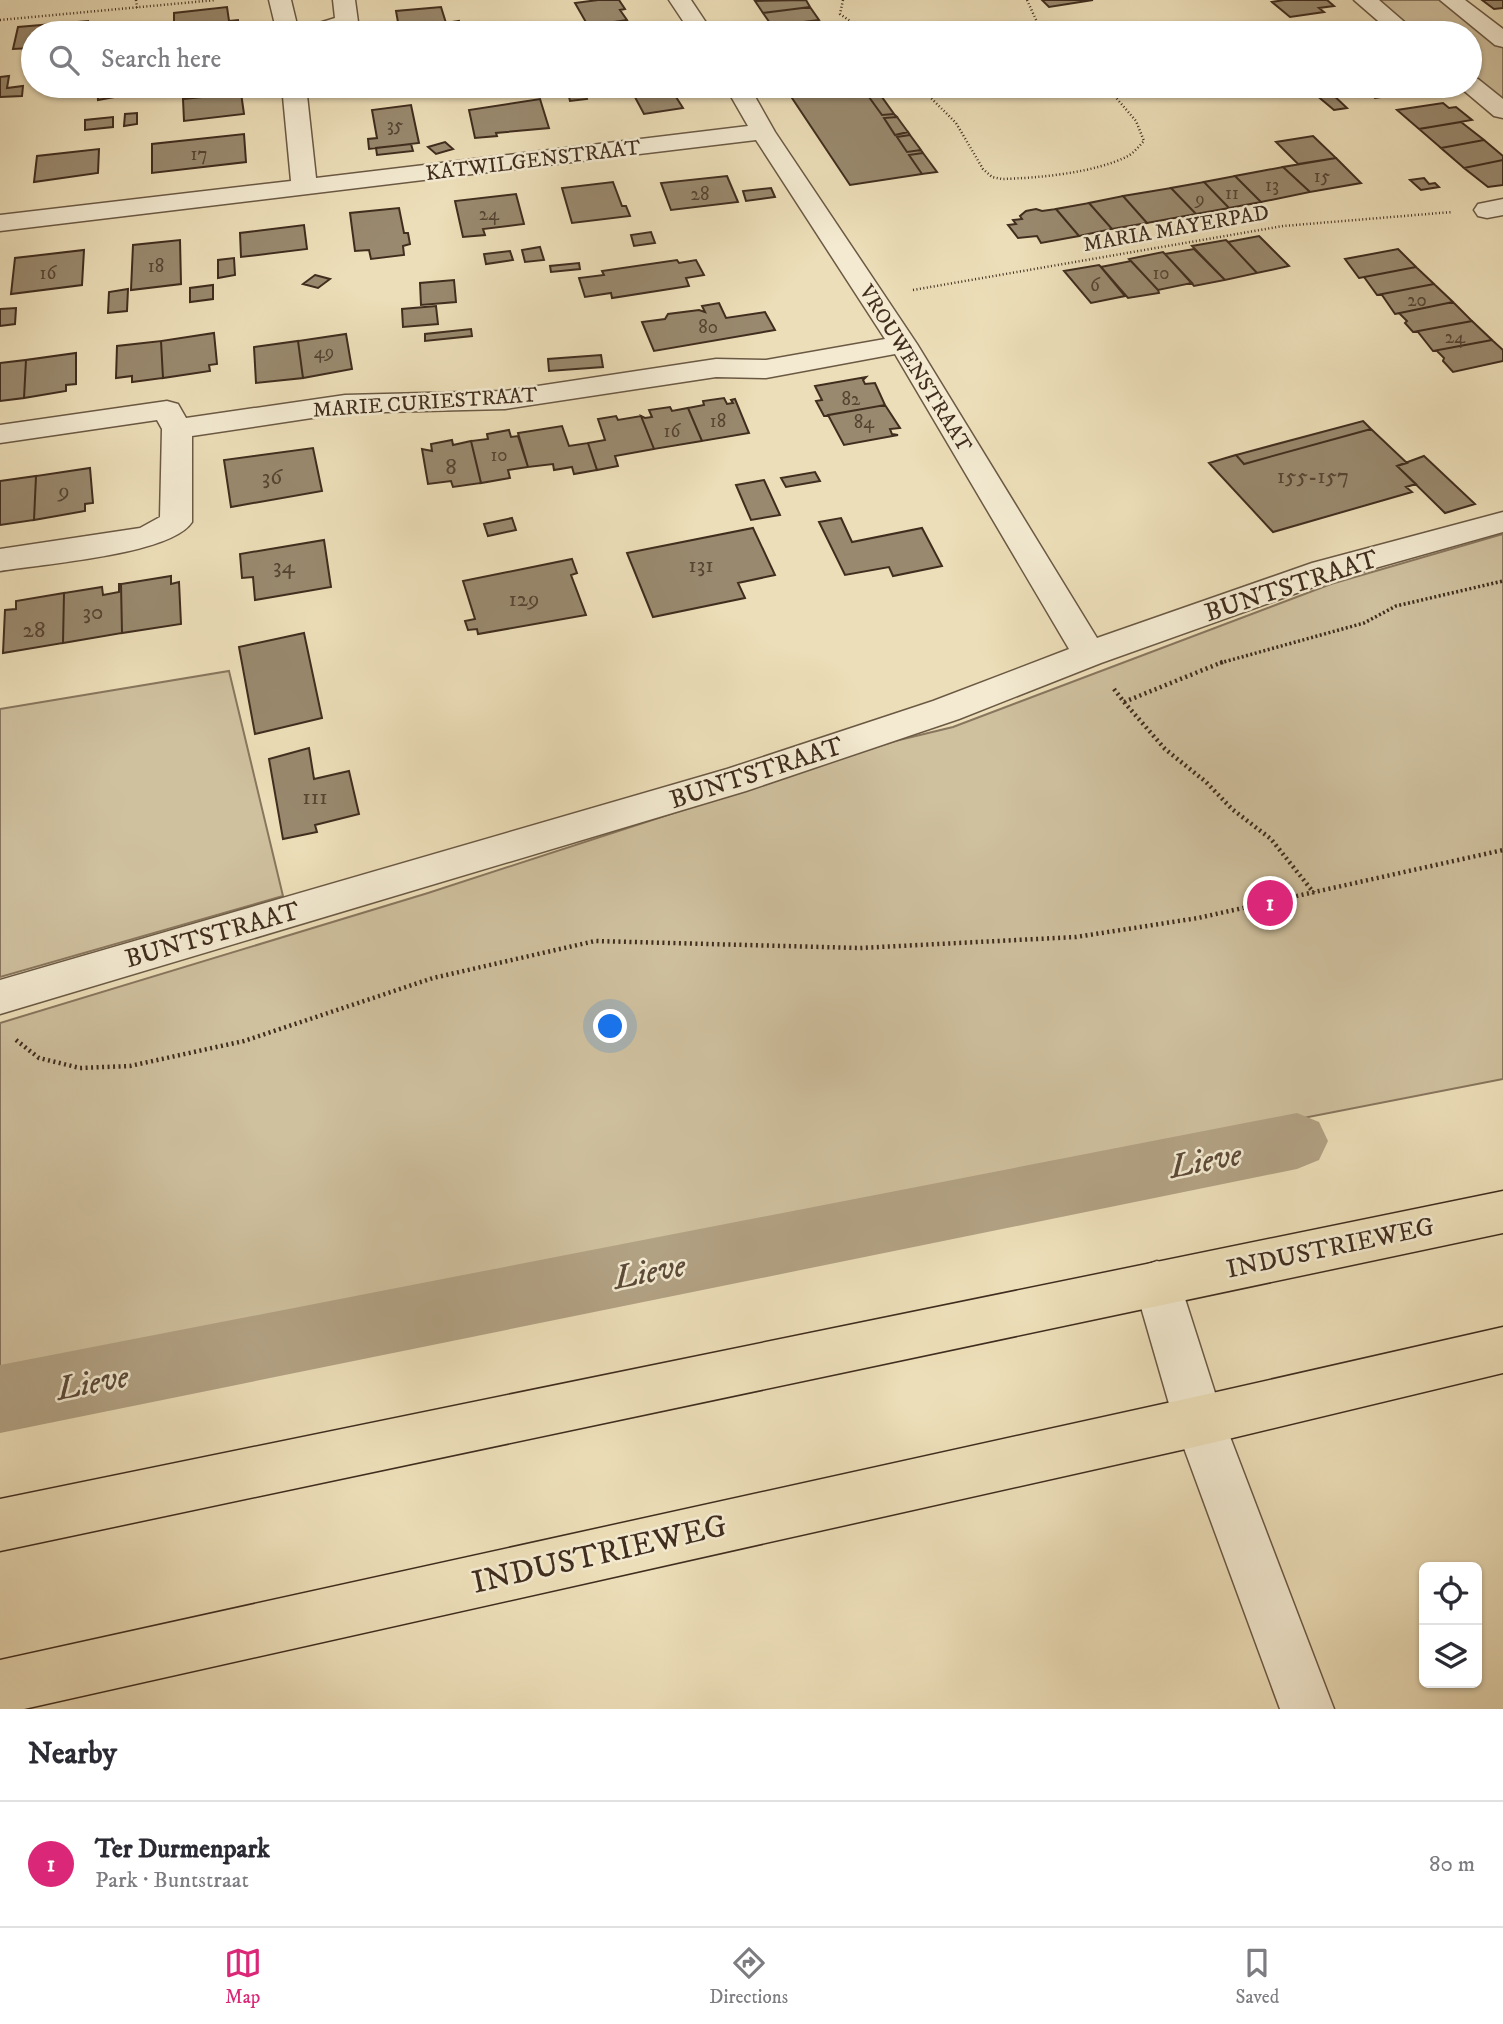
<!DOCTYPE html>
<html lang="en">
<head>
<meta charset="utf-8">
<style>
	body { margin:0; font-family:"IM FELL DW Pica",serif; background:#f7f7f7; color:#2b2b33 }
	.controls { position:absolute; right:21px; bottom:21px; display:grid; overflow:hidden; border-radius:10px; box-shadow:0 2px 5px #0004 }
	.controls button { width:63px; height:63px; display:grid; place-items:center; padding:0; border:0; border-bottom:2px solid #e1e1e2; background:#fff; color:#2b2b33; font:35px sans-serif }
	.you { position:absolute; left:611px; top:1027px; width:24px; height:24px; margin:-18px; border:5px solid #fff; border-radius:50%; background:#1a73e8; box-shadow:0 0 0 10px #1a73e833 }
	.badge { display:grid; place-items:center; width:46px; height:46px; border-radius:50%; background:#db2777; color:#fff; font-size:23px; font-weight:700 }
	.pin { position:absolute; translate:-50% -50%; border:4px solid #fff; box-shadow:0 2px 7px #0006 }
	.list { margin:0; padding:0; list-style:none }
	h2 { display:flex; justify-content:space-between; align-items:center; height:91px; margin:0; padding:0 28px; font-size:30px }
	h2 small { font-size:23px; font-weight:400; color:#7c7c81 }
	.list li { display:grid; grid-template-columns:46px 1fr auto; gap:21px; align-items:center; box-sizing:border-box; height:126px; padding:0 28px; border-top:2px solid #e1e1e2 }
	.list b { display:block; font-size:26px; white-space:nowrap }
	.list p { margin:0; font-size:23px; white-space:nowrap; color:#7c7c81 }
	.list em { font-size:23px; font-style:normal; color:#7c7c81 }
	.icon { flex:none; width:38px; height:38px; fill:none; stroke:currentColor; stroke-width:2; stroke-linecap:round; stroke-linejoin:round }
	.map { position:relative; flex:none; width:1503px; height:1709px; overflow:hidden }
	.search { position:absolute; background:#fff; box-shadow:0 2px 5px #0004; left:21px; right:21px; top:21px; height:77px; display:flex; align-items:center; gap:18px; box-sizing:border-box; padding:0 24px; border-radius:38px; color:#7c7c81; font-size:26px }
	.sheet { height:217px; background:#fff }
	nav { display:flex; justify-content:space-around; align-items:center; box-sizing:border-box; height:98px; border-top:2px solid #e1e1e2; background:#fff; font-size:19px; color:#7c7c81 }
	nav a { display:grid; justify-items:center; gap:4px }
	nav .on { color:#db2777 }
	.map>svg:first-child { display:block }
	.green { fill:#cfc09e; stroke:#88765e; stroke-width:2 }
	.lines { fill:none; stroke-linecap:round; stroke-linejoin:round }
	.canal { fill:#b2a284; fill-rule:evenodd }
	.building { fill:#99896e; stroke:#402d1e; stroke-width:2 }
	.minor-casing { stroke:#6b5944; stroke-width:3 }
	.trunk-casing { stroke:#402d1e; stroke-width:3 }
	.path-far2 { stroke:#402d1e; stroke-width:2.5; stroke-dasharray:1 2.5; stroke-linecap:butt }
	.path-far1 { stroke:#402d1e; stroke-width:3.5; stroke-dasharray:2 2.5; stroke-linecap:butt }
	.path { stroke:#402d1e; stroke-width:4.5; stroke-dasharray:2 3.5; stroke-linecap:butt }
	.minor { fill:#f3ead1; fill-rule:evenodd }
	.trunk { fill:#ecdeb8; fill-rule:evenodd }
	.labels { text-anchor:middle; stroke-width:5; stroke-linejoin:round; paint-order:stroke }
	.far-number-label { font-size:19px; fill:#564432 }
	.far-street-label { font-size:21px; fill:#402d1e; stroke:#f3ead1 }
	.number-label { font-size:23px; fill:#564432 }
	.street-label { font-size:26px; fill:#402d1e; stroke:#f3ead1 }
	.near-street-label { font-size:32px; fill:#402d1e; stroke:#f3ead1 }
	.near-water-label { font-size:33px; font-style:italic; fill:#5c4a38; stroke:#f3ead1 }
</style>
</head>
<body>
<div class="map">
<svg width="1503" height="1709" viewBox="0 0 1503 1709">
	<rect width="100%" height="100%" fill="#ecdeb8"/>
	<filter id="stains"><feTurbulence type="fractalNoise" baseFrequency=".00286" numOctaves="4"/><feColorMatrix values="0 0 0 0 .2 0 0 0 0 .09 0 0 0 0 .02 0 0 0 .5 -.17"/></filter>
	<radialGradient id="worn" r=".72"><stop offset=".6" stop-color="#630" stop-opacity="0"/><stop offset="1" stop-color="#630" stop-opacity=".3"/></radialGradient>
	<path class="green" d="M1375 0H1442L1503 46V103L1470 76V33H1416Z
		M1503 534V1079L0 1372V1023L428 893 895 741 953 727 1331 584Z
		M229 671 283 896 0 977V709Z"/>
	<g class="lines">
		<path class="canal" d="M1297 1113 1319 1122 1328 1141 1319 1160 1297 1169 0 1433V1365Z"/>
	</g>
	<path class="building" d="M598 0H619L625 9 620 10 627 20 581 27 579 26 587 24 575 3Z
		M806 0 810 7 763 13 755 1Z
		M1042 0H1093L1049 7Z
		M1284 0H1327L1334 6 1319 8 1324 12 1290 17 1272 2Z
		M1482 0H1503V8L1494 9Z
		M227 7 229 21 238 20 239 30 174 33V13Z
		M441 7 446 23 459 21 461 29 393 33 392 29 399 28 396 11Z
		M810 7 819 20 772 26 763 13Z
		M819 20 829 33H777L772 26Z
		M88 21 87 29 103 28V33H33V48L13 49 18 27Z
		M1346 23 1343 25 1352 32 1363 30 1367 33 1297 31Z
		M518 25 519 30 492 33 491 27Z
		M9 76 7 88 23 86 22 96 0 97V77Z
		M97 86H114L115 97 98 100Z
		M629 86H669L683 108 644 114Z
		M861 86 882 115 894 114 897 117 884 118 895 135 908 132 910 135 897 137 907 152 921 150 923 153 909 155 922 174 850 185 790 95Z
		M861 86H874L894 114 882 115Z
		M980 86H1035L1038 90 986 95Z
		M1361 86H1416L1426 90 1375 98Z
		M583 87 587 99 570 101 567 89Z
		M1329 91 1347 108 1334 110 1315 94Z
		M241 93 244 114 184 121 183 99Z
		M540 99 549 128 496 133 497 136 475 138 469 110Z
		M1443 103 1449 108 1456 107 1472 120 1419 129 1397 110Z
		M411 105 419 143 369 149 368 139 377 138 372 110Z
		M137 113V124L124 126 125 114Z
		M113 117V127L85 130V120Z
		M897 117 908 132 895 135 884 118Z
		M1461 122 1484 140 1441 148 1419 129Z
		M244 134 246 162 152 173V144Z
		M910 135 921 150 907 152 897 137Z
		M1313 136 1336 158 1298 164 1276 142Z
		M1484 140 1503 156V160L1464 168 1441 148Z
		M445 142 453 149 436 154 428 147Z
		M411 144 413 151 377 155 376 148Z
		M99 149 98 173 34 182 37 156Z
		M923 153 937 172 922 174 909 155Z
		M1336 158 1361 183 1310 192 1283 167Z
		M1503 160V185L1488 187 1464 168Z
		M1283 167 1310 192 1261 202 1235 176Z
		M727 176 738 202 671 210 661 183Z
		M1235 176 1261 202 1229 208 1204 182Z
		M1424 178 1429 184 1435 183 1439 187 1421 190 1410 180Z
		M613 182 622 206H626L630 216 572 223 562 188Z
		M1204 182 1229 208 1196 214 1171 188Z
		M771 188 775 197 746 201 743 191Z
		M1171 188 1196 214 1147 223 1123 196Z
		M516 194 524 224 483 229 485 235 463 237 455 201Z
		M1123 196 1147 223 1112 229 1089 203Z
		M1089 203 1112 229 1079 236 1056 209Z
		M399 208 404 233H408L410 244 403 246 404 255 371 259 369 250 355 251 350 213Z
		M1036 209 1042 211 1056 209 1079 236 1041 243 1037 236 1018 238 1008 225 1016 224 1013 220 1022 219 1020 216 1026 211Z
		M304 225 307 249 241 257 240 233Z
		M651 232 655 243 634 246 631 235Z
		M1259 236 1289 266 1257 273 1228 242Z
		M180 240 181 284 131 290 133 245Z
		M1226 240 1228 242 1257 273 1225 280 1192 246Z
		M540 247 544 260 525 262 522 250Z
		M1194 249 1225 280 1194 286 1165 254Z
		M1398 249 1416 267 1359 278 1345 259Z
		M84 250 82 285 11 294 15 258Z
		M510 251 513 260 486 264 484 254Z
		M1163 252 1192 283 1158 290 1129 259Z
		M234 258 235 275 218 278V260Z
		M677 260 679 263 696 260 704 275 686 278 689 286 612 298 611 293 585 297 579 278 604 275 602 271Z
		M1131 261 1158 290 1159 293 1128 298 1101 267Z
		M579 263 580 269 551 272 550 266Z
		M1099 265 1101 267 1125 296 1091 303 1064 271Z
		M1416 267 1434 284 1377 295 1364 277 1359 278Z
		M315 275 330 279 318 288 303 284Z
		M454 280 456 302 421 305 420 283Z
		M1434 284 1453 302 1395 314 1382 295H1377Z
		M213 285V299L190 302V288Z
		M128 289 127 311 108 313 109 292Z
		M1453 302 1472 321 1413 332 1405 323 1407 321 1399 313 1395 314Z
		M719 303 726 318 765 312 775 330 654 351 642 322 665 319 668 314 699 310 705 312 702 306Z
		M436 306 438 324 403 327 402 309Z
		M16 308 15 324 0 326V309Z
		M1472 321 1492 340 1433 351 1418 332H1413Z
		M471 329 472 336 425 341V334Z
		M214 333 217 364 209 365 210 371 163 378 161 341Z
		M346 334 352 369 303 378 298 341Z
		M1492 340 1503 350V361L1453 372 1443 361 1444 358 1437 351H1433Z
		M161 341 163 378 132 382V376L116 378 117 346Z
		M298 341 303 378 256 383 254 347Z
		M76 353V384L66 385V391L24 398 26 360Z
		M601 355 603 367 549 371 548 359Z
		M26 360 24 398 0 401V363Z
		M866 377 863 380 865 384 875 383 885 405 824 416 816 401 822 400 815 386Z
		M724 398 727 404 733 403 731 400 735 399 749 433 702 441 688 408 704 405 703 401Z
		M885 405 900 428 890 429 892 434 898 435 844 445 828 415Z
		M670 407 672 411 688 408 702 441 654 449 641 416 645 418 652 417 649 410Z
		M616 416 618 420 641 416 654 449 615 456 618 466 597 470 588 443 605 440 598 419Z
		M1363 421 1371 429 1244 464 1236 455Z
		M562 426 569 446 588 443 597 470 574 474 572 467 554 470 553 464 528 467 518 433Z
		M1371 429 1407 463 1397 466 1416 484 1406 487 1412 492 1273 532 1209 463 1236 455 1244 464Z
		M509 430 511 437 518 436 528 467 508 470 510 478 481 483 471 441 488 439 487 434Z
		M452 440 453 445 471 441 481 483 453 487 451 481 428 484 422 449 432 451 431 444Z
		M313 448 322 491 231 507 224 460Z
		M1424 456 1475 504 1445 513 1397 466Z
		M90 468 93 503 85 504V511L34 520 36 476Z
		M815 472 820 481 786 487 781 478Z
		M36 476 34 520 0 525V481Z
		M764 480 780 515 751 520 736 485Z
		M512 518 516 530 488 536 484 524Z
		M841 518 852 542 922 528 942 566 893 576 889 567 845 575 819 522Z
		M753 528 775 575 738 583 745 598 653 617 627 553Z
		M324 540 331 587 255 600 253 577 242 578 240 554Z
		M572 559 577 573 571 575 586 615 478 634 477 629 468 630 465 621 475 619 463 581Z
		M171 576V584L179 582 181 624 122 633 121 584Z
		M119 584H121L122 633 63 643 64 593 102 587 103 595 119 592Z
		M64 593 63 643 3 653 5 610 16 609V601Z
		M304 633 322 718 255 734 239 647Z
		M309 748 314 779 349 771 359 814 315 825 317 832 283 839 269 759Z"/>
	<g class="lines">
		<g class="minor-casing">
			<path id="minor" d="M269 0H291L299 33H277Z
				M333 0H355L358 22C347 37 317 33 300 33L303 28 335 18Z
				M669 0H691L713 33H691Z
				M1354 0H1379L1417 33H1392Z
				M1440 0H1465L1503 29V47L1495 45Z
				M1470 77 1478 79 1503 99V118L1494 116 1462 89 1459 86H1470Z
				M282 86H306L316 178 748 126 725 86H749L775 132 917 344 1097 638 1312 563 1503 512V532L1336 579 1101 663 959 719 746 791 0 1014V980L727 769 933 701 1069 649 895 354 766 378 716 377 505 409 345 413 192 436V522C171 555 41 564 0 571V549L140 528 160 517 162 429 157 420 0 443V425L167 401 178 404 186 418 345 395 505 391 716 359 766 360 885 339 756 140 0 231V215L291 181Z
				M1503 199V215L1487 218 1478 216 1474 210 1478 204Z
				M1157 1261 1174 1267 1180 1283 1224 1421 1334 1709H1280L1174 1421 1134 1283 1140 1267Z"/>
		</g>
		<g class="trunk-casing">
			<path id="trunk" d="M1503 1191V1233L0 1551V1499Z
				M1503 1327V1373L1199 1446 24 1709H0V1660L1199 1396Z"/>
		</g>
		<path class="path-far2" d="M136 0 137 8
			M843 0 840 14 867 33
			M1027 0 1042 33
			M0 20 216 0
			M919 86 956 123 983 169 992 177 1002 179C1038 178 1095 173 1128 156 1134 153 1139 146 1144 141L1136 121 1106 86
			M913 290 1283 226 1452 212"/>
		<path class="path-far1" d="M1220 663 1364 623 1396 606 1503 581"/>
		<path class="path" d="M1114 689 1124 702 1225 661
			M1124 702 1165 749 1206 782 1232 809 1271 839 1314 893
			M16 1040 39 1058 80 1068 130 1066 244 1041 433 978 595 941 860 948 1076 937 1198 918 1503 850"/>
		<use href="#minor" class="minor"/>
		<use href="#trunk" class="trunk"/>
	</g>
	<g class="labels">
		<g class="far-number-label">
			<text x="395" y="131">35</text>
			<text x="199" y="160">17</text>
			<text x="1322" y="182">15</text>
			<text x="1272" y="191">13</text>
			<text x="1232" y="199">11</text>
			<text x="700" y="200">28</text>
			<text x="1200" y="205">9</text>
			<text x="489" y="220">24</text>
			<text x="156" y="272">18</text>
			<text x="48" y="279">16</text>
			<text x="1161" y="279">10</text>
			<text x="1095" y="291">6</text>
			<text x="1417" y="306">20</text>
			<text x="708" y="333">80</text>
			<text x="1455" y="343">24</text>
			<text x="324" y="358">49</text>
			<text x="851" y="405">82</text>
			<text x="718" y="427">18</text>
			<text x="864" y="428">84</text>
			<text x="672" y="437">16</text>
			<text x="499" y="461">10</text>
		</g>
		<g class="far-street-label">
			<text transform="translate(533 160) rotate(-7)" y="7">KATWILGENSTRAAT</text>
			<text transform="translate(1176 228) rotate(-10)" y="7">MARIA MAYERPAD</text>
			<text transform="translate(916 368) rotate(58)" y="7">VROUWENSTRAAT</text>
			<text transform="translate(425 402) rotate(-4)" y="7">MARIE CURIESTRAAT</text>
		</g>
		<g class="number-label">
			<text x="451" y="474">8</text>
			<text x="1313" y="483">155-157</text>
			<text x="272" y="484">36</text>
			<text x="64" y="498">9</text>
			<text x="701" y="572">131</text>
			<text x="284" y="573">34</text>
			<text x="524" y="606">129</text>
			<text x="93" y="619">30</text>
			<text x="34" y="637">28</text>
			<text x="315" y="804">111</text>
		</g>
		<g class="street-label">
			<text transform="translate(1291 585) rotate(-18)" y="9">BUNTSTRAAT</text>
			<text transform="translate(756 772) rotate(-18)" y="9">BUNTSTRAAT</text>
			<text transform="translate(212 934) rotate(-16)" y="9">BUNTSTRAAT</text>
			<text transform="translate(1330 1247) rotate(-12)" y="9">INDUSTRIEWEG</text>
		</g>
		<g class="near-street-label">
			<text transform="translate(599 1553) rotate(-13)" y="11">INDUSTRIEWEG</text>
		</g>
		<g class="near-water-label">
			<text transform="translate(1205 1159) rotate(-11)" y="12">Lieve</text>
			<text transform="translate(649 1270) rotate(-11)" y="12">Lieve</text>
			<text transform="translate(92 1381) rotate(-11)" y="12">Lieve</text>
		</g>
	</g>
	<rect width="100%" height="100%" filter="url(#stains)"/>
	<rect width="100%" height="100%" fill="url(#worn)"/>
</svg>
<div class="controls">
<button><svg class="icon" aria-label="locate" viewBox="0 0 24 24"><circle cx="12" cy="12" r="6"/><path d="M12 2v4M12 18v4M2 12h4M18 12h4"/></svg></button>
<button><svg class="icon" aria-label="layers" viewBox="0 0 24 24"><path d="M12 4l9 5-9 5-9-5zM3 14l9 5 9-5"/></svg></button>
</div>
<div class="you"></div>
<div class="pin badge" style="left:1270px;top:903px">1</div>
<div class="search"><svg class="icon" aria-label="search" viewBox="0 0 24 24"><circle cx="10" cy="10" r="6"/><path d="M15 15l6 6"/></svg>Search here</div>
</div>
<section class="sheet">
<h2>Nearby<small></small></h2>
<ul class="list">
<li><span class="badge">1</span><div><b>Ter Durmenpark</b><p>Park · Buntstraat</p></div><em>80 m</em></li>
</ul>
</section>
<nav>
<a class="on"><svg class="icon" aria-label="map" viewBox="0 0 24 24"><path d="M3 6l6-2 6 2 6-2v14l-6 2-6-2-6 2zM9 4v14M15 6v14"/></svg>Map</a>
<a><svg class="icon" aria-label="directions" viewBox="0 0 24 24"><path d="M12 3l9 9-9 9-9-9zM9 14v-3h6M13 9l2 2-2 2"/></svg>Directions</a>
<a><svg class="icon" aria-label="saved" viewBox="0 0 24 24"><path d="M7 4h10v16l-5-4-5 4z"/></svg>Saved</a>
</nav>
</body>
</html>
